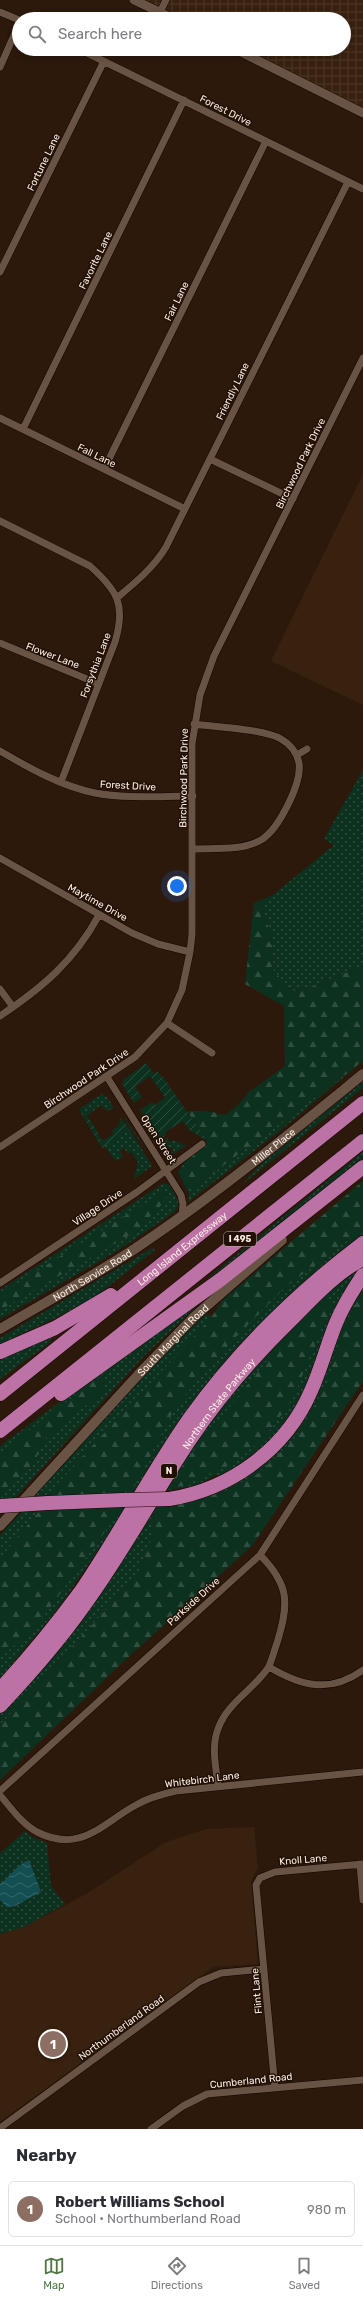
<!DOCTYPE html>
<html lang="en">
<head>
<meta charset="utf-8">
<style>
	body { margin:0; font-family:Rubik,sans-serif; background:#f2f2f3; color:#2b2b33 }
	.you { position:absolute; left:177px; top:886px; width:14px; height:14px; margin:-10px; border:3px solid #fff; border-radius:50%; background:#1a73e8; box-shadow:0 0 0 6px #1a73e833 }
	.badge { display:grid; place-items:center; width:26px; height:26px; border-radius:50%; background:#4f7643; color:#fff; font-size:13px; font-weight:700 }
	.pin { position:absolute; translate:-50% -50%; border:2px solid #fff; box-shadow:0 1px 4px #0006 }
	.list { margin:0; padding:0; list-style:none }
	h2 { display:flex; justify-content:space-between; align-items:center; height:52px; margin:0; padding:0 16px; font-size:17px }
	h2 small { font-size:13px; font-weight:400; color:#7c7c81 }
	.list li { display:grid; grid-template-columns:26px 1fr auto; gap:12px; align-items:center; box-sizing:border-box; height:56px; margin:0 8px 8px; padding:0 8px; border:1px solid #e1e1e2; border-radius:6px }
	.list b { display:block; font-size:15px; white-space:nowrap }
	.list p { margin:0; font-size:13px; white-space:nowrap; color:#7c7c81 }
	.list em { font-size:13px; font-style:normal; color:#7c7c81 }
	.icon { flex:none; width:22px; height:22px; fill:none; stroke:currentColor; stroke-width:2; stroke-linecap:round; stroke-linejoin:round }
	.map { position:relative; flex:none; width:363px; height:2129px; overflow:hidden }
	.search { position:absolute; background:#fff; box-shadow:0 2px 6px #0003; left:12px; right:12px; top:12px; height:44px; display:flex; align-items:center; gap:10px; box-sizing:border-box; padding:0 14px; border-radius:22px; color:#7c7c81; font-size:15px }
	.sheet { height:116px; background:#fff }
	nav { display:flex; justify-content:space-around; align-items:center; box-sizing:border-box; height:56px; border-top:1px solid #e1e1e2; background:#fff; font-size:11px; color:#7c7c81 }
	nav a { display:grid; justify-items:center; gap:2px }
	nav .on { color:#4f7643 }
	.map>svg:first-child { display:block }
	.built { fill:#39210f }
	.industrial { fill:url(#industrial-grid) }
	.grass { fill:url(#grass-dots) }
	.forest { fill:url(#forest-firs) }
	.garden { fill:url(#garden-furrows) }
	.water { fill:url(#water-waves) }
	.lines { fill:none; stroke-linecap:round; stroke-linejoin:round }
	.minor-casing { stroke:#130400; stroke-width:8 }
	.tertiary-casing { stroke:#130400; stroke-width:10 }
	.secondary-casing { stroke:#130400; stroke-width:11 }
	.motorway-casing { stroke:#130400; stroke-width:15 }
	.minor { stroke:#695344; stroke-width:7 }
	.tertiary { stroke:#695344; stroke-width:9 }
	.secondary { stroke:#695344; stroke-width:10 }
	.motorway { stroke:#bc72a4; stroke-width:14 }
	.motorway-bridge-casing { stroke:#130400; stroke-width:15; stroke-linecap:butt }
	.motorway-bridge { stroke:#bc72a4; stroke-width:14 }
	.labels { text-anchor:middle; stroke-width:3; stroke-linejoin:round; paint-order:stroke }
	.shield { fill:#221004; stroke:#bbaba2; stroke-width:1 }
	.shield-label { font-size:9px; font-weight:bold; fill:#fceee6 }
	.street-label { font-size:10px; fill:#fceee6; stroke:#221004 }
</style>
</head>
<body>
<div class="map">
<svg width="363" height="2129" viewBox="0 0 363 2129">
	<defs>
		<pattern id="industrial-grid" width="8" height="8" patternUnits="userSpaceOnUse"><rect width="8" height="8" fill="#39210f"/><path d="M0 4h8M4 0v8" fill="none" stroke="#4d3726"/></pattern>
		<pattern id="grass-dots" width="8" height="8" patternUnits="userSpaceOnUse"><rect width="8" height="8" fill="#0c311f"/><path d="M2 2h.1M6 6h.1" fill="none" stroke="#304f40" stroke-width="1.8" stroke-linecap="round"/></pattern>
		<pattern id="forest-firs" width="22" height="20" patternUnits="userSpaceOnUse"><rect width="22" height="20" fill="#0c311f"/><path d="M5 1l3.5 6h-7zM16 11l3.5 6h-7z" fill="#304f40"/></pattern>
		<pattern id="garden-furrows" width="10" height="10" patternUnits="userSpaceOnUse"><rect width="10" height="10" fill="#0c311f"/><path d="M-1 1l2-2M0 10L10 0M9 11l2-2" fill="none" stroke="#304f40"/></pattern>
		<pattern id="water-waves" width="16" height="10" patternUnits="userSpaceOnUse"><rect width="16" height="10" fill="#134e52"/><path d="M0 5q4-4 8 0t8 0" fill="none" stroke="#36686b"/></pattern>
	</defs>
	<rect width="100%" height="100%" fill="#2c190c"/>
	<path class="built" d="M363 474V705L271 661Z
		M254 1827 258 1868 251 1881 258 1964 213 1967 0 2122V1934L24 1927 86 1894 166 1842 206 1829Z"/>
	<path class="industrial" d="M134 0H363V113L235 49H344V19H174Z"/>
	<path class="grass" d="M363 770V965L318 985 294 991 274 972 271 934 261 905 334 845 324 839Z
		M363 1061 282 1129 188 1202 189 1193 186 1188H193Z
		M363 1082V1088L240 1186 260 1165Z
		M102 1094 107 1097 114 1108 107 1111 101 1105 84 1118 79 1109Z
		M125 1118 153 1160 124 1119Z
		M130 1130 152 1166 134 1179 138 1162 131 1152 128 1154 124 1148 120 1151 123 1157 116 1161 104 1146Z
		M168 1137 169 1142 174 1140 186 1146 175 1153H169L173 1151V1148L168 1147 166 1151 161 1142Z
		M363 1152V1162L218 1273 208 1278Z
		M363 1181V1234L333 1259 136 1491 131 1493 30 1499 163 1355 207 1313 212 1317 222 1301Z
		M164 1183 169 1185C175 1195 184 1203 173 1213L117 1251 0 1319V1290Z
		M152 1248 155 1250 87 1303 0 1344V1338Z
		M362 1267C357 1287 344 1307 336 1326 305 1395 291 1440 219 1477L217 1474 196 1486 161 1491 236 1386 328 1292Z
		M363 1283V1292L348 1316 336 1348 329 1380 297 1436 259 1473 224 1492 182 1504H154L181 1501 287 1439 343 1317Z
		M219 1285 143 1357 13 1500 0 1501V1446Z
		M51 1336V1341L47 1345 0 1379V1355Z
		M128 1506 60 1606 0 1679V1535L24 1509Z
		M153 1507V1534L138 1575 0 1725V1710Z
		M25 1831 32 1837 47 1843 51 1886 65 1904 24 1927 0 1934V1853Z"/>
	<path class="forest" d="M275 894 261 906 271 934 274 972 294 991 318 985 363 965V1061L193 1188H186L178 1172 193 1151 207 1141 187 1111H208L225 1115 238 1105 249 1092 285 1066 284 1006 245 984 254 903Z
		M363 1181V1229L283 1289 227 1346 176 1406 131 1493 44 1498 210 1319 223 1300Z
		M163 1192 167 1199 135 1232 0 1310V1294Z
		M363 1292V1381L252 1546 124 1661 0 1780V1725L138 1575 153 1534 154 1504H182L224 1492 259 1473 297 1436 329 1380 336 1348 348 1316Z
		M326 1300 331 1303 330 1314 324 1321 293 1399 265 1437 235 1462 185 1485 172 1488 170 1484 188 1458 288 1335Z
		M99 1377 107 1379 103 1392 46 1438 33 1464 4 1491 0 1492V1453Z
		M124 1505 36 1627 0 1658V1558L42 1508Z"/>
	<path class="garden" d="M146 1063 154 1074 157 1071 166 1081 207 1141 189 1130 183 1121 167 1131 161 1142 140 1110 152 1102 155 1105 165 1097 150 1076 135 1087 142 1097 134 1103 122 1084 124 1079Z
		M86 1114 97 1131 100 1139 104 1140 113 1134 112 1130 118 1126 121 1118 130 1130 102 1148 84 1118Z"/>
	<path class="water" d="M29 1860 41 1892 15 1906 7 1907 0 1900V1884C11 1876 16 1865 29 1860Z"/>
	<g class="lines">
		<g class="minor-casing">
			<path id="minor" d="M0 12 19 20
				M160 12 166 0
				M79 49 363 189
				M0 67 19 24
				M0 272 104 61
				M0 418 185 509
				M23 429 184 100
				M210 459 293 499
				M104 469 266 141
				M0 521 90 566C118 591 126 605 115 642L61 782
				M118 597C136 582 154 567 166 547L348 182
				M0 643 99 684
				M0 751C29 768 61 786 95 793 127 799 160 796 193 796
				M297 755 307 749
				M192 849C214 848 242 851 261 840 279 829 302 783 299 763 297 753 290 744 281 739 264 729 215 727 194 724
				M0 858 132 933 158 944 190 952
				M0 989 13 1007
				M0 1016C43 987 74 961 99 915
				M167 1023 212 1053
				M107 1077 181 1195 183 1204 182 1216
				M0 1147 135 1057 167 1023 182 990 190 952 192 934V744L200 695 214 656 363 358
				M0 1283 137 1192 202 1144
				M269 1667C301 1686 330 1694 363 1670
				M218 1786C216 1767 211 1747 218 1729 227 1703 253 1690 268 1668 272 1661 274 1651 277 1643 289 1604 290 1585 260 1555
				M0 1791 260 1555 363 1395
				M0 1795C11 1808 22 1824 37 1832 81 1854 101 1824 136 1805 148 1798 162 1794 176 1791L363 1772
				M360 1864 363 1900
				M275 2088 256 1885 260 1878 275 1872 363 1864
				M0 2128 199 1982 221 1973 264 1969
				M151 2129 183 2106 207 2094 363 2080"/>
		</g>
		<g class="tertiary-casing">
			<path id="tertiary" d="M134 0 174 19
				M235 49 363 113"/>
		</g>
		<g class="secondary-casing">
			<g id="secondary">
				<path id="s1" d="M0 1329C44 1303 90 1278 133 1250 213 1197 288 1135 363 1074"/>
				<path id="s2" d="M0 1526 137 1376 194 1317 282 1240"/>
			</g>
		</g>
		<g class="motorway-casing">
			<g id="motorway">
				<path d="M0 1352 55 1328 111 1295"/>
				<path id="s3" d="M0 1394 363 1103"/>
				<path d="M61 1394 220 1280 363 1167"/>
				<path d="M0 1431 363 1141"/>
				<path d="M169 1499C231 1489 286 1449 311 1391 321 1369 327 1345 336 1323 343 1306 353 1290 363 1275"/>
				<path d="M48 1503 123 1500"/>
				<path d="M0 1689C29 1658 56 1625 81 1591 119 1535 150 1475 189 1419 237 1352 297 1293 363 1243"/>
				<path id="s4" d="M0 1706C30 1674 60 1640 85 1604 123 1552 153 1495 189 1441 218 1398 253 1357 290 1321 312 1299 335 1273 363 1259"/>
			</g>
		</g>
		<use href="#minor" class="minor"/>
		<use href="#tertiary" class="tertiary"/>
		<use href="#secondary" class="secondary"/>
		<use href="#motorway" class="motorway"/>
		<g class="motorway-bridge-casing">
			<path id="motorway-bridge" d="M123 1500 169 1499
				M0 1506 48 1503"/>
		</g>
		<use href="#motorway-bridge" class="motorway-bridge"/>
	</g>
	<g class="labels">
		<g class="shield">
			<rect x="224" y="1232" width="32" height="14" rx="3"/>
			<rect x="161" y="1464" width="16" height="14" rx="3"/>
		</g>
		<g class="shield-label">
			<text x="240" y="1242">I 495</text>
			<text x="169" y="1474">N</text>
		</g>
		<g class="street-label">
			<text transform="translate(226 110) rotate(27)" y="4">Forest Drive</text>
			<text transform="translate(43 162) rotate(-64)" y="4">Fortune Lane</text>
			<text transform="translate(95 260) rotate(-64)" y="4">Favorite Lane</text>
			<text transform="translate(176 301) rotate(-64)" y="4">Fair Lane</text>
			<text transform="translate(232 391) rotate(-64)" y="4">Friendly Lane</text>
			<text transform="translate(97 455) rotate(26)" y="4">Fall Lane</text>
			<text transform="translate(300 463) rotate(-64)" y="4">Birchwood Park Drive</text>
			<text transform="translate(53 655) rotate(21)" y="4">Flower Lane</text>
			<text transform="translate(95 665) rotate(-69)" y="4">Forsythia Lane</text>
			<text transform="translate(183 778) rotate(-89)" y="4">Birchwood Park Drive</text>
			<text transform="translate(128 785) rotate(3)" y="4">Forest Drive</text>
			<text transform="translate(98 902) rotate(29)" y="4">Maytime Drive</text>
			<text transform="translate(86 1078) rotate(-34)" y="4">Birchwood Park Drive</text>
			<text transform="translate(159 1139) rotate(57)" y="4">Open Street</text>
			<text dy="4" stroke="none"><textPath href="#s1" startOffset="329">Miller Place</textPath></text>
			<text transform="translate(97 1207) rotate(-34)" y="4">Village Drive</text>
			<text dy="4" stroke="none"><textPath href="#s3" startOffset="233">Long Island Expressway</textPath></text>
			<text dy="4" stroke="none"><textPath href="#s1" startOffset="107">North Service Road</textPath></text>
			<text dy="4" stroke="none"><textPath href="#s2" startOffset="254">South Marginal Road</textPath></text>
			<text dy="4" stroke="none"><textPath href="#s4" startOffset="374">Northern State Parkway</textPath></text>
			<text transform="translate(193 1601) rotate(-42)" y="4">Parkside Drive</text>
			<text transform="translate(202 1779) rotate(-7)" y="4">Whitebirch Lane</text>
			<text transform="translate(303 1859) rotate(-5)" y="4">Knoll Lane</text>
			<text transform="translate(256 1991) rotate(-95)" y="4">Flint Lane</text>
			<text transform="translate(121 2027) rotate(-36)" y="4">Northumberland Road</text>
			<text transform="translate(251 2080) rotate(-6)" y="4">Cumberland Road</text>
		</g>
	</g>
</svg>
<div class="you"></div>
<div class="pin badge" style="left:53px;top:2044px;background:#8d6e63">1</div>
<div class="search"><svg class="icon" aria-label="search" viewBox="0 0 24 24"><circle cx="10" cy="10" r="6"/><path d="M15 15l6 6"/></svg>Search here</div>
</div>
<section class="sheet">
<h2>Nearby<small></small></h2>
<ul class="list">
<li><span class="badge" style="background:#8d6e63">1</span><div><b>Robert Williams School</b><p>School · Northumberland Road</p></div><em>980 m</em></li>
</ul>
</section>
<nav>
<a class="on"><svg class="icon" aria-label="map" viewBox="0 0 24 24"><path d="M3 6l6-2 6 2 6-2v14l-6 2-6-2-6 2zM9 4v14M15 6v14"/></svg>Map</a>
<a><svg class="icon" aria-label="directions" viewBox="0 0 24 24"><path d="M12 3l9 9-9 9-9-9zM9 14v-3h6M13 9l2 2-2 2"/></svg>Directions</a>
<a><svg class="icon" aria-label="saved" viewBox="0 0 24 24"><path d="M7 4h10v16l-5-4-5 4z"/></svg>Saved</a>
</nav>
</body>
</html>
